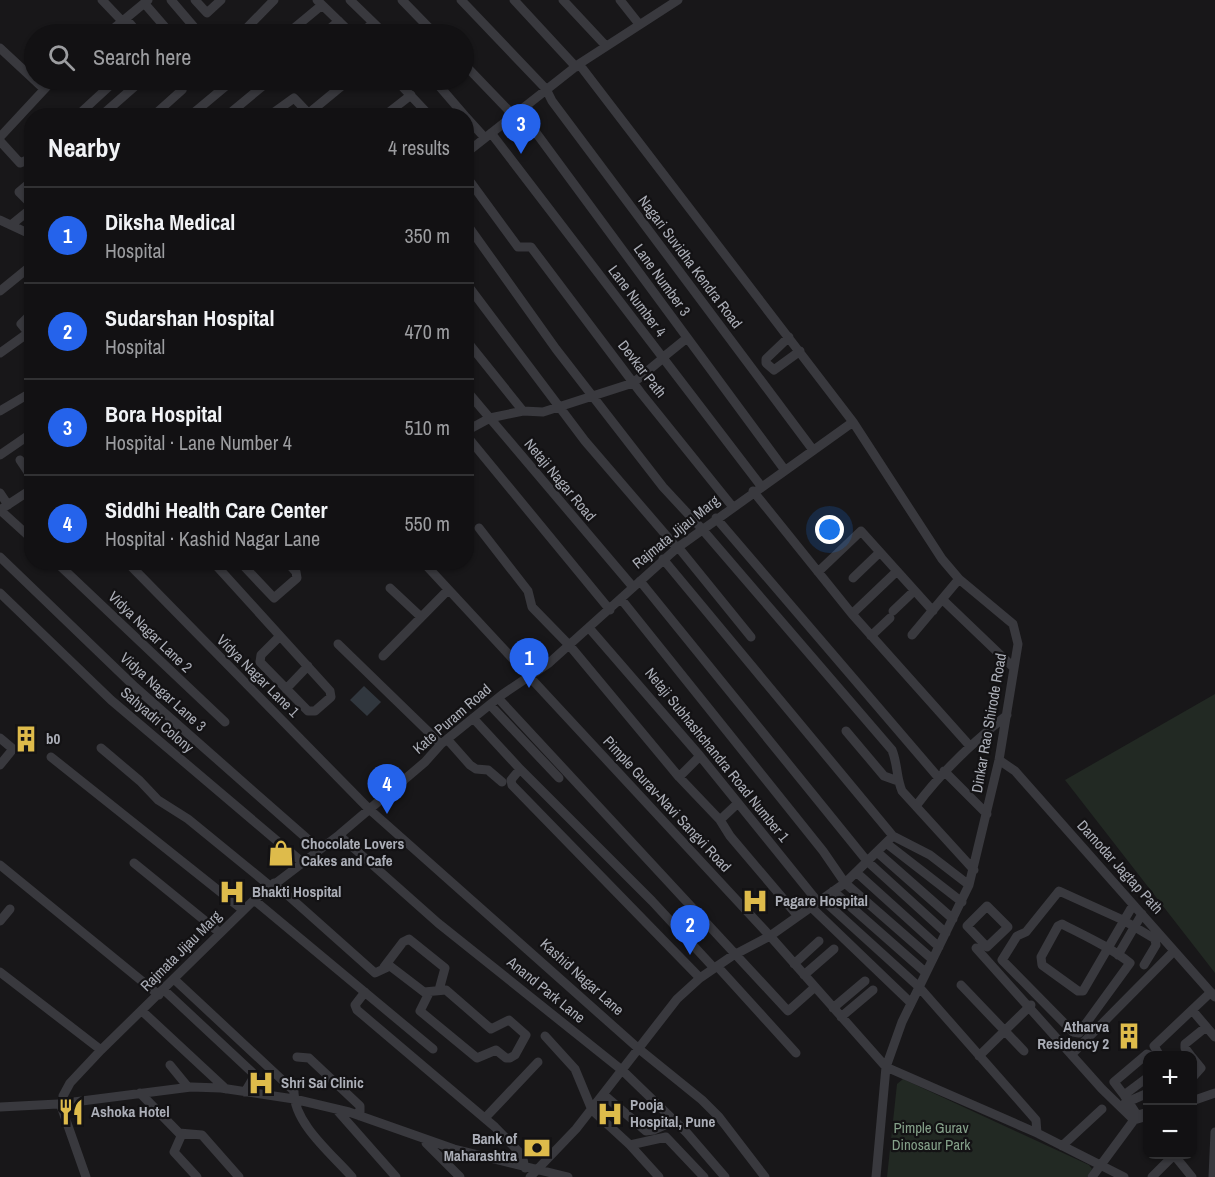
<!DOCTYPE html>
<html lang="en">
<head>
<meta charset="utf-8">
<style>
	body { margin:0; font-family:"Archivo Narrow",sans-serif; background:#1f1f21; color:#f1f3f6 }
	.controls { position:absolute; right:18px; bottom:18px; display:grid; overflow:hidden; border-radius:12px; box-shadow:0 2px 4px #0004 }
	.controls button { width:54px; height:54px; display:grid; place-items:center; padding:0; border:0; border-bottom:2px solid #313133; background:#121113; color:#f1f3f6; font:30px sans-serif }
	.you { position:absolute; left:830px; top:530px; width:21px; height:21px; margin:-15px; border:4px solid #fff; border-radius:50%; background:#1a73e8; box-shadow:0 0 0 9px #1a73e833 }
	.badge { display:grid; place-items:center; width:39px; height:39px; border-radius:50%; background:#2563eb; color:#fff; font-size:20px; font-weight:700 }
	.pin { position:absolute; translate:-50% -50px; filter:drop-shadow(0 2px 3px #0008) }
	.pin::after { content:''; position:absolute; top:32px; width:21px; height:18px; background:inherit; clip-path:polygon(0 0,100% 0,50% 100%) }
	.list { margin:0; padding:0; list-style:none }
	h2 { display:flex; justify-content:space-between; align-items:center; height:78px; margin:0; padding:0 24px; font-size:26px }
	h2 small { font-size:20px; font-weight:400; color:#9c9da0 }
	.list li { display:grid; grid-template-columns:39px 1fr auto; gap:18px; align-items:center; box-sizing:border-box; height:96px; padding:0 24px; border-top:2px solid #313133 }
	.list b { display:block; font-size:22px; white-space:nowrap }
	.list p { margin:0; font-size:20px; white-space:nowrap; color:#9c9da0 }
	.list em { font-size:20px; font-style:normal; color:#9c9da0 }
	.icon { flex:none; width:33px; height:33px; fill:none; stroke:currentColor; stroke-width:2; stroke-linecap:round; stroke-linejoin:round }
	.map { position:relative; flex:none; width:1215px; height:1177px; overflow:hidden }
	.search { position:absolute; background:#121113; box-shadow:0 2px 4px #0004; left:24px; top:24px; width:450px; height:66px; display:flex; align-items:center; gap:15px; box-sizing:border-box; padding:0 21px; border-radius:33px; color:#9c9da0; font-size:22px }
	.panel { position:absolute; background:#121113; box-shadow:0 2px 4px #0004; left:24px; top:108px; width:450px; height:462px; border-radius:24px }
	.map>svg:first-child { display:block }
	.green { fill:#222923 }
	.water { fill:#31373e }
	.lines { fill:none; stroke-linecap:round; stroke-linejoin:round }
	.minor { stroke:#39393e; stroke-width:9 }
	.labels { text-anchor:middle; stroke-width:4.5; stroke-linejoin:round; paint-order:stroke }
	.street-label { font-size:15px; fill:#abaeb7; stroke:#131214 }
	.poi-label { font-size:15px; font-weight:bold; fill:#abaeb7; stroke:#131214; text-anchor:start }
	.park-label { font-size:15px; fill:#84a089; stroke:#131214 }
</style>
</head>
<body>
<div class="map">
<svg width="1215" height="1177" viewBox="0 0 1215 1177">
	<rect width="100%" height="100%" fill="#181719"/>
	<path class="green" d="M1215 694V973L1065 780Z
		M903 1079 1089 1165 1092 1169 1087 1177H887L897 1084Z"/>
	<path class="water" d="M364 686 381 702 367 716 350 700Z"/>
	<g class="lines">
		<path class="minor" d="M102 0 123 22
			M171 0 200 34
			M195 0 207 13 221 0
			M317 0 352 34
			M350 0 385 34
			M402 0 435 34
			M461 0 546 89 552 101 813 450
			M514 0 576 67
			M563 0 606 46
			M620 0 639 24
			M145 4 171 34
			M126 19 139 34
			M107 34 148 0
			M241 34 274 0
			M287 34 322 5
			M323 34 339 21
			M362 34 372 23
			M0 48 44 89
			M464 64 513 115H523L784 469
			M579 64 853 422 942 559 959 579 1013 624 1018 644 999 760 969 885 902 1022 886 1067 876 1177
			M396 80 430 116
			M434 80 465 116
			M309 113 349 80
			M77 116 116 80
			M101 116 142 80
			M153 116 182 90 174 80
			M190 116 233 80
			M222 116 229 114 270 80
			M269 116 294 98 311 116
			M384 116 411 95
			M466 117 485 138
			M491 133 761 486
			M0 137 53 80
			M0 141 20 163 32 158
			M466 153 579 64 678 0
			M466 176 518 247H531L641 393 732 506
			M32 181 19 192 32 205
			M0 220 32 235
			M466 223 556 349 663 487 702 529 892 750C898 765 896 777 902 791L974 870
			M11 225 32 208
			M466 283 585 441 677 548
			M0 291 32 265
			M30 335 21 324 32 313
			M789 337 766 359V363L774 370 800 351
			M466 340 523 411
			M0 353 28 333
			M661 359 687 338
			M466 390 633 587
			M0 411 32 392
			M466 431 490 418 523 411 543 412 633 383 662 359
			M466 435 610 610
			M0 455 32 433
			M20 460 32 478
			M753 491 852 614 969 745
			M0 493 8 505
			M0 510 32 539
			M0 510 32 489
			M716 518 938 777
			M479 528 528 591 532 607 570 646 679 777 720 820 730 836 797 915
			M678 547 751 637
			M0 557 135 687 312 843
			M663 559 893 836 930 855 969 885
			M56 562 225 722
			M127 562 369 809 639 1049 702 1100 719 1117 765 1177
			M213 562 330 691 331 697 315 711H308L260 662 261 655 280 636
			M240 562 274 598 297 578 296 572 287 562
			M423 562 770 936 886 1067 1037 1133 1124 1177
			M818 572 861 531 933 611
			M853 578 880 552
			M640 581 867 861 946 933
			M390 588 421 617
			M0 593 111 700 302 862
			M621 599 823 851 845 883 932 959
			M943 600 1014 668
			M893 611 914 591
			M852 614 896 572
			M590 629 700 756 818 902
			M912 635 959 579
			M871 636 890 618
			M338 644 441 744
			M383 656 448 590
			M286 689 308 666
			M498 698 788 1011 815 987
			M490 705 559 778
			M473 718 520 769 511 780 512 785 700 978
			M846 731 884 776 898 781
			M0 738 13 749 0 765
			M447 739 470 765 476 769 488 770 502 782
			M101 748 140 781 158 800 188 819 270 886
			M51 757 243 910
			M999 760 1015 771 1215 997
			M520 769 652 901 714 968
			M944 771 987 814
			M679 777 700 756
			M916 806C942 771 972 743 1007 715
			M720 820 738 803
			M339 835 438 923 623 1071 687 1133 725 1177
			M886 843 962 902
			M877 852 953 919
			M134 863 220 933
			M0 865 159 995
			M856 872 939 947
			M274 883 375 973 390 966 424 992 446 990 491 1029 509 1020 526 1035 515 1055 510 1058H506L496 1050 477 1058 420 1011 429 993
			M833 891 925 972
			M822 899 919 987 1036 1120 1037 1133
			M254 900 433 1049
			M1133 905 1083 991H1078L1042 965 1041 957 1058 926 1062 924C1085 936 1110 947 1130 963L1079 1033 1073 1032 1002 960 1017 936 1026 932 1059 891 1123 920 1155 939 1156 945 1144 965
			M987 906 1008 927 987 947 967 926Z
			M811 907 911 1003
			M0 921 10 909
			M976 948 1102 1089 1134 1120
			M1118 955 1142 914
			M794 964 819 941
			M717 966 796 1053
			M384 967 403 942 409 939 445 968 439 990
			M0 972 101 1050
			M804 975 834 949
			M175 980 294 1091C293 1123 333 1155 352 1177
			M961 985 1024 1051
			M164 990 255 1075 245 1092
			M365 992 355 1005 357 1010 495 1127 522 1155 525 1168
			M833 1008 865 981
			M1192 1010 1215 1037
			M142 1011 226 1089
			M841 1017 873 990
			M545 1036 575 1069 592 1110 630 1145 666 1137 704 1177
			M1072 1054 1174 951
			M979 1056 1031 1005
			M1160 1056 1154 1046 1211 992
			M1191 1056 1185 1048V1044L1206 1027
			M297 1057 309 1058 360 1106V1116
			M1192 1057 1201 1068 1192 1078
			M170 1065 188 1087
			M140 1093 179 1133 202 1135 239 1177
			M604 1095 646 1131 654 1130 674 1121
			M1124 1095 1114 1082 1147 1054 1151 1056
			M63 1096 70 1083 101 1050 254 900 339 835 425 762 441 744 503 694 549 663 677 548 853 422
			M1192 1101 1215 1093
			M66 1103 191 1087 221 1088 294 1099 349 1112 454 1149 568 1177
			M1125 1103 1148 1093
			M61 1106 86 1177
			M0 1107 58 1104
			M336 1109 396 1177
			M1145 1113 1137 1115 1124 1095 1148 1077
			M485 1118 538 1062
			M182 1134 174 1152 197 1177
			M426 1143 460 1177
			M630 1145 659 1177
			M1062 1146 1102 1109
			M530 1177 576 1129 677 999 700 978 732 956 770 936 845 883 893 836
			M1092 1177 1134 1120 1148 1116
			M1152 1177 1174 1155 1192 1177
			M1213 1177 1215 1132"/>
	</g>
	<defs>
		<g id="building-bare" transform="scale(2.07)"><path d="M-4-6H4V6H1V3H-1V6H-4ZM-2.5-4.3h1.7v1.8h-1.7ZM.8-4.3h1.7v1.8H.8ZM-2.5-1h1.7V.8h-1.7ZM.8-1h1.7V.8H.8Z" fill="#debb4b" stroke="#131214" stroke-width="2.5" paint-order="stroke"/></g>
		<g id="shop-bare" transform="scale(2.07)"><path d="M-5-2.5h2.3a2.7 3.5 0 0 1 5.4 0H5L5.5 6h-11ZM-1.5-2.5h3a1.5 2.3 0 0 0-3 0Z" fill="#debb4b" stroke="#131214" stroke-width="2.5" paint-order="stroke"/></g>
		<g id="hospital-bare" transform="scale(2.07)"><path d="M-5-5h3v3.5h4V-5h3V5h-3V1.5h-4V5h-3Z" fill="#debb4b" stroke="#131214" stroke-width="2.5" paint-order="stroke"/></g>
		<g id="restaurant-bare" transform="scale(2.07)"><path d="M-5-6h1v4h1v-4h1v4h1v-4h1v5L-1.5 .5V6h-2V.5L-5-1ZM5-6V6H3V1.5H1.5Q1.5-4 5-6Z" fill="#debb4b" stroke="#131214" stroke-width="2.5" paint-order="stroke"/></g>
		<g id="bank-bare" transform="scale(2.07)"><path d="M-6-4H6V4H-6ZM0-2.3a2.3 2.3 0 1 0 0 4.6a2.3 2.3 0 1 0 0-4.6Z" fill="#debb4b" stroke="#131214" stroke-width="2.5" paint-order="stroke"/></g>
	</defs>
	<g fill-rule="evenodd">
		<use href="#building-bare" x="26" y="739"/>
		<use href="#shop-bare" x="281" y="853"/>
		<use href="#hospital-bare" x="232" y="892"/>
		<use href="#hospital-bare" x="755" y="901"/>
		<use href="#building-bare" x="1129" y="1036"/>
		<use href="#hospital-bare" x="261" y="1083"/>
		<use href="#restaurant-bare" x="71" y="1112"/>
		<use href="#hospital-bare" x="610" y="1114"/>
		<use href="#bank-bare" x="537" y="1148"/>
	</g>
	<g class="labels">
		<g class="street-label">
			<text transform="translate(690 262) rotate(53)" y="5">Nagari Suvidha Kendra Road</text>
			<text transform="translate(662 280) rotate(54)" y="5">Lane Number 3</text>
			<text transform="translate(637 301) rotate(53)" y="5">Lane Number 4</text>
			<text transform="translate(642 369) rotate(52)" y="5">Devkar Path</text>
			<text transform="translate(560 480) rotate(50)" y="5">Netaji Nagar Road</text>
			<text transform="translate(676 532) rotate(-39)" y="5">Rajmata Jijau Marg</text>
			<text transform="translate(150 632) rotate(44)" y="5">Vidya Nagar Lane 2</text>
			<text transform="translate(258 676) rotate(45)" y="5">Vidya Nagar Lane 1</text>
			<text transform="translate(163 692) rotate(42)" y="5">Vidya Nagar Lane 3</text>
			<text transform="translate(452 719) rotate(-41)" y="5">Kate Puram Road</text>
			<text transform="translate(157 720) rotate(41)" y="5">Sahyadri Colony</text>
			<text transform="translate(989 723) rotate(-80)" y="5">Dinkar Rao Shirode Road</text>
			<text transform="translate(717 755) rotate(51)" y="5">Netaji Subhashchandra Road Number 1</text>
			<text transform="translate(667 804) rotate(47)" y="5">Pimple Gurav-Navi Sangvi Road</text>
			<text transform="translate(1120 867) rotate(48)" y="5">Damodar Jagtap Path</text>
			<text transform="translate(181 951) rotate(-45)" y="5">Rajmata Jijau Marg</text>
			<text transform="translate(582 977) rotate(42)" y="5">Kashid Nagar Lane</text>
			<text transform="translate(546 990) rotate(39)" y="5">Anand Park Lane</text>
		</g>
		<g class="poi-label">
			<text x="46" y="744">b0</text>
			<text x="301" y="849">Chocolate Lovers<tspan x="301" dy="17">Cakes and Cafe</tspan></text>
			<text x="252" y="897">Bhakti Hospital</text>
			<text x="775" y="906">Pagare Hospital</text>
			<text x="1109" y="1032" text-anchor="end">Atharva<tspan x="1109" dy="17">Residency 2</tspan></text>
			<text x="281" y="1088">Shri Sai Clinic</text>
			<text x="630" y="1110">Pooja<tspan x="630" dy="17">Hospital, Pune</tspan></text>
			<text x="91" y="1117">Ashoka Hotel</text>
			<text x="517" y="1144" text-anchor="end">Bank of<tspan x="517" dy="17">Maharashtra</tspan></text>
		</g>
		<g class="park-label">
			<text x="931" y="1133">Pimple Gurav<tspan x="931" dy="17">Dinosaur Park</tspan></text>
		</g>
	</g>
</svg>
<div class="controls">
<button>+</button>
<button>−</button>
</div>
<div class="you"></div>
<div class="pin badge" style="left:529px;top:688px">1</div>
<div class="pin badge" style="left:690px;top:955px">2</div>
<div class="pin badge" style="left:521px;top:154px">3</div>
<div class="pin badge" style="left:387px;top:814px">4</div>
<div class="search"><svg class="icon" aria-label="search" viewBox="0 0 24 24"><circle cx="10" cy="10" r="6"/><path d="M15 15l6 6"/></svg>Search here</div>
<section class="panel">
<h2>Nearby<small>4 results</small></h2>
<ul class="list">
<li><span class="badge">1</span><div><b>Diksha Medical</b><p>Hospital</p></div><em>350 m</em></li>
<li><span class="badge">2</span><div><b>Sudarshan Hospital</b><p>Hospital</p></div><em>470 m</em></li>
<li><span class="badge">3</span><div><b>Bora Hospital</b><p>Hospital · Lane Number 4</p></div><em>510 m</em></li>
<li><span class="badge">4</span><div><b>Siddhi Health Care Center</b><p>Hospital · Kashid Nagar Lane</p></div><em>550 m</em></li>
</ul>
</section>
</div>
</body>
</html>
